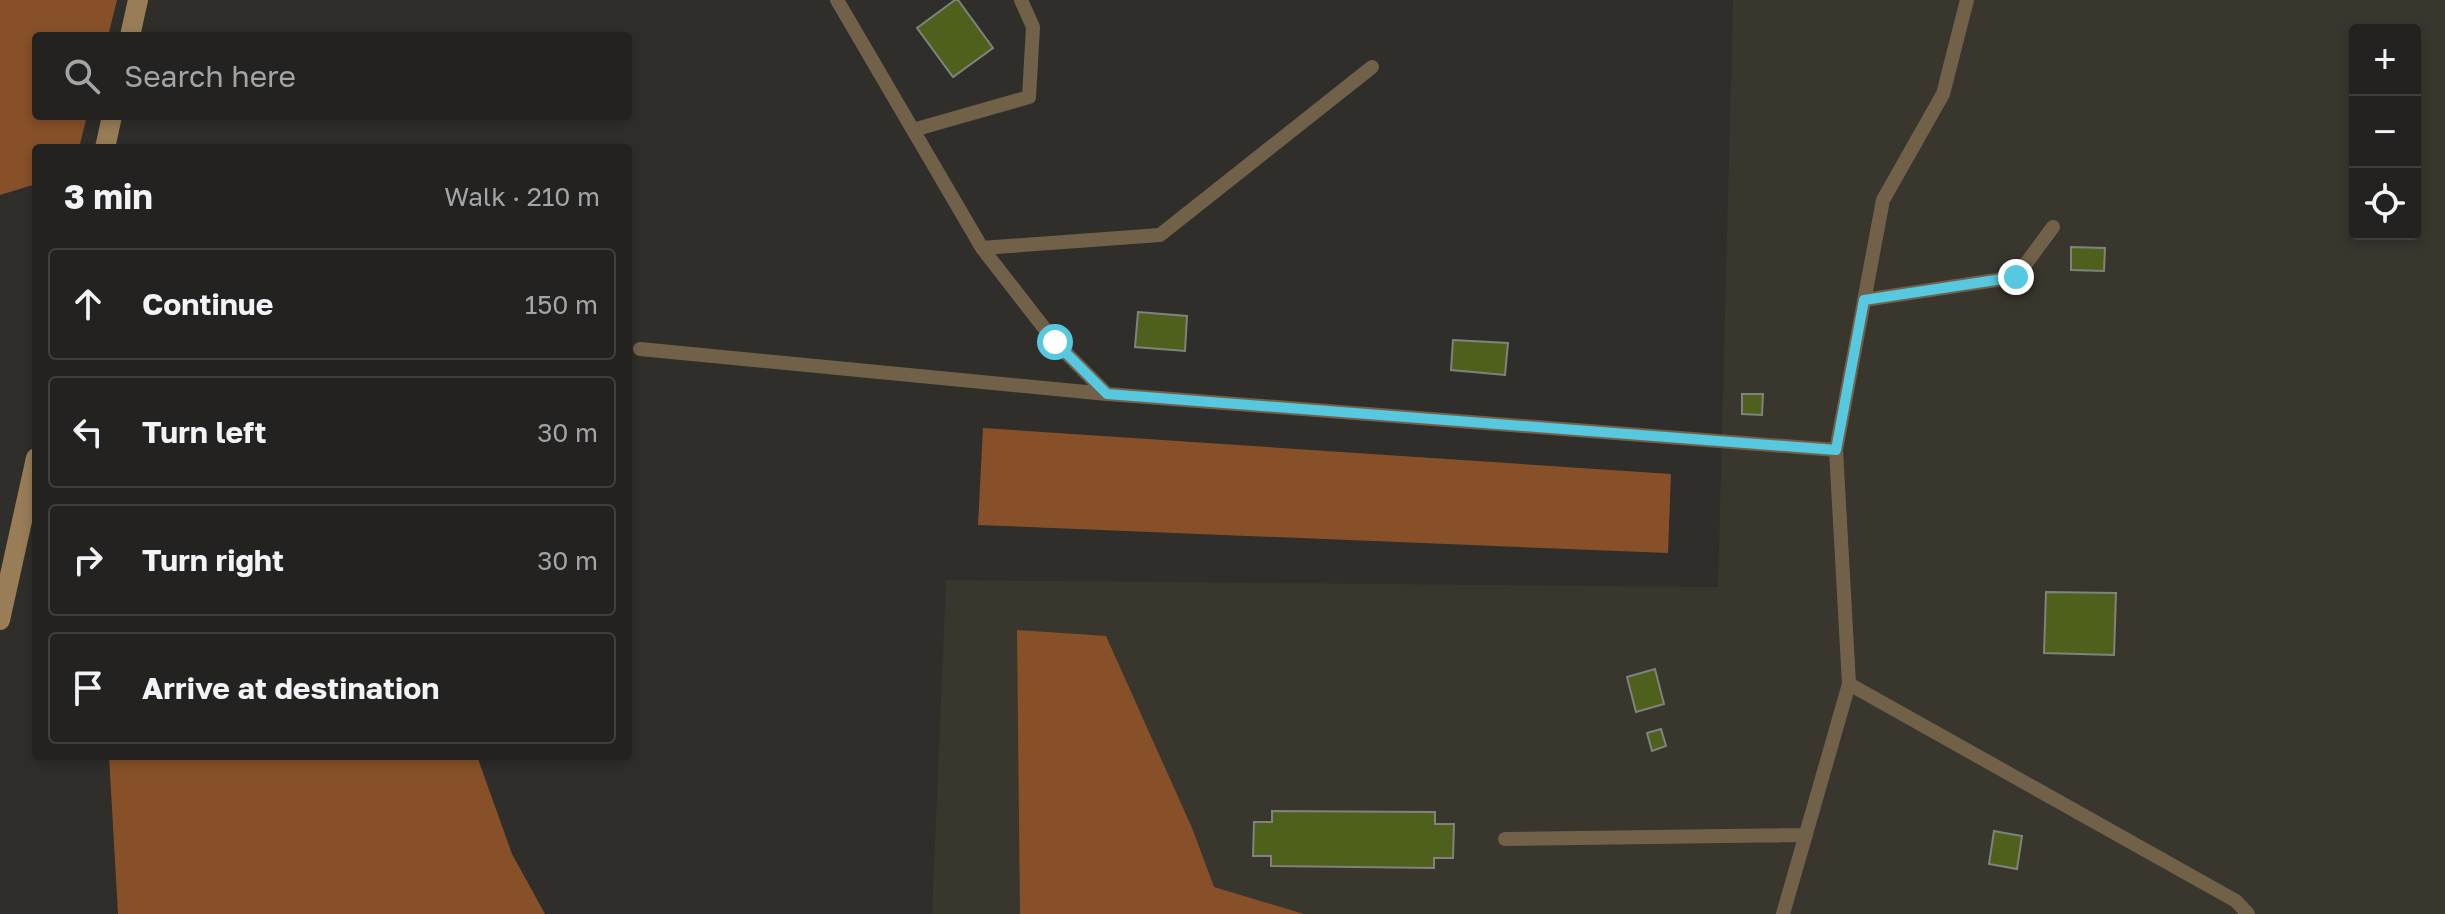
<!DOCTYPE html>
<html lang="en">
<head>
<meta charset="utf-8">
<style>
	body { margin:0; font-family:"Golos Text",sans-serif; background:#2b2a29; color:#f1f3f6 }
	.controls { position:absolute; right:24px; top:24px; display:grid; overflow:hidden; border-radius:8px; box-shadow:0 4px 12px #0003 }
	.controls button { width:72px; height:72px; display:grid; place-items:center; padding:0; border:0; border-bottom:2px solid #403f3e; background:#232220; color:#f1f3f6; font:40px sans-serif }
	.stop { position:absolute; width:24px; height:24px; margin:-18px; border:6px solid #56c9e1; border-radius:50%; background:#fff }
	.stop.end { background:#56c9e1; border-color:#fff; box-shadow:0 2px 8px #0008 }
	.list { margin:0; padding:0; list-style:none }
	h2 { display:flex; justify-content:space-between; align-items:center; height:104px; margin:0; padding:0 32px; font-size:34px }
	h2 small { font-size:26px; font-weight:400; color:#a3a4a5 }
	.list li { display:grid; grid-template-columns:52px 1fr auto; gap:24px; align-items:center; box-sizing:border-box; height:112px; margin:0 16px 16px; padding:0 16px; border:2px solid #403f3e; border-radius:8px }
	.list b { display:block; font-size:30px; white-space:nowrap }
	.list em { font-size:26px; font-style:normal; color:#a3a4a5 }
	.icon { flex:none; width:44px; height:44px; fill:none; stroke:currentColor; stroke-width:2; stroke-linecap:round; stroke-linejoin:round }
	.map { position:relative; flex:none; width:2445px; height:914px; overflow:hidden }
	.search { position:absolute; background:#232220; box-shadow:0 4px 12px #0003; left:32px; top:32px; width:600px; height:88px; display:flex; align-items:center; gap:20px; box-sizing:border-box; padding:0 28px; border-radius:8px; color:#a3a4a5; font-size:30px }
	.panel { position:absolute; background:#232220; box-shadow:0 4px 12px #0003; left:32px; top:144px; width:600px; height:616px; border-radius:8px }
	.map>svg:first-child { display:block }
	.built { fill:#38362d; fill-rule:evenodd }
	.forest { fill:#885029 }
	.building { fill:#4f601d; stroke:#80827e; stroke-width:2 }
	.lines { fill:none; stroke-linecap:round; stroke-linejoin:round }
	.lane { stroke:#726149; stroke-width:14 }
	.secondary { stroke:#987d57; stroke-width:20 }
	.route { stroke:#56c9e1; stroke-width:10 }
</style>
</head>
<body>
<div class="map">
<svg width="2445" height="914" viewBox="0 0 2445 914">
	<rect width="100%" height="100%" fill="#2f2e2b"/>
	<path class="built" d="M1733 0H2445V914H932L946 580 1718 587ZM2355 30H2415V234H2355Z"/>
	<path class="forest" d="M0 0H117L108 36H36V116H87L79 148H36V184L0 195Z
		M983 428 1671 474 1668 553 978 525Z
		M1017 630 1106 636 1192 828 1214 887 1304 914H1020Z
		M109 756H477L512 854 545 914H118Z"/>
	<path class="building" d="M955 0H958L993 48 953 77 917 28Z
		M2071 247 2105 248 2104 271 2071 270Z
		M1138 312 1187 316 1185 351 1135 347Z
		M1453 340 1508 343 1505 375 1451 370Z
		M1742 394H1763L1762 415 1742 414Z
		M2046 592 2116 593 2114 655 2044 653Z
		M1655 669 1664 704 1636 712 1627 677Z
		M1661 729 1666 746 1652 751 1647 733Z
		M1272 811 1435 812V824H1454L1453 858H1434V868L1271 866V856H1253L1254 822H1272Z
		M1994 831 2022 836 2017 869 1989 864Z"/>
	<g class="lines">
		<path class="lane" d="M837 0 982 248 1055 342 1107 394 1836 450 1849 684 1783 914
			M913 130 1029 97 1033 27 1021 0
			M982 248 1160 235 1372 67
			M1864 300 2016 277 2053 227
			M640 349 1107 394
			M1836 450 1883 200 1943 94 1967 0
			M1849 684 2236 901 2248 914
			M1505 839 1806 835"/>
		<path class="secondary" d="M130 36 138 0
			M105 148 112 116
			M0 620 36 458"/>
	</g>
	<g class="lines">
		<path class="route" d="M1055 342 1107 394 1836 450 1864 300 2016 277"/>
	</g>
</svg>
<div class="controls">
<button>+</button>
<button>−</button>
<button><svg class="icon" aria-label="locate" viewBox="0 0 24 24"><circle cx="12" cy="12" r="6"/><path d="M12 2v4M12 18v4M2 12h4M18 12h4"/></svg></button>
</div>
<div class="stop" style="left:1055px;top:342px"></div>
<div class="stop end" style="left:2016px;top:277px"></div>
<div class="search"><svg class="icon" aria-label="search" viewBox="0 0 24 24"><circle cx="10" cy="10" r="6"/><path d="M15 15l6 6"/></svg>Search here</div>
<section class="panel">
<h2>3 min<small>Walk · 210 m</small></h2>
<ul class="list">
<li><svg class="icon" aria-label="ahead" viewBox="0 0 24 24"><path d="M12 20V5M6 11l6-6 6 6"/></svg><div><b>Continue</b></div><em>150 m</em></li>
<li><svg class="icon" aria-label="left" viewBox="0 0 24 24"><path d="M17 20v-9H6M10 6l-5 5 5 5"/></svg><div><b>Turn left</b></div><em>30 m</em></li>
<li><svg class="icon" aria-label="right" viewBox="0 0 24 24"><path d="M7 20v-9h11M14 6l5 5-5 5"/></svg><div><b>Turn right</b></div><em>30 m</em></li>
<li><svg class="icon" aria-label="arrive" viewBox="0 0 24 24"><path d="M6 21V4h12l-3 4 3 4H6"/></svg><div><b>Arrive at destination</b></div></li>
</ul>
</section>
</div>
</body>
</html>
